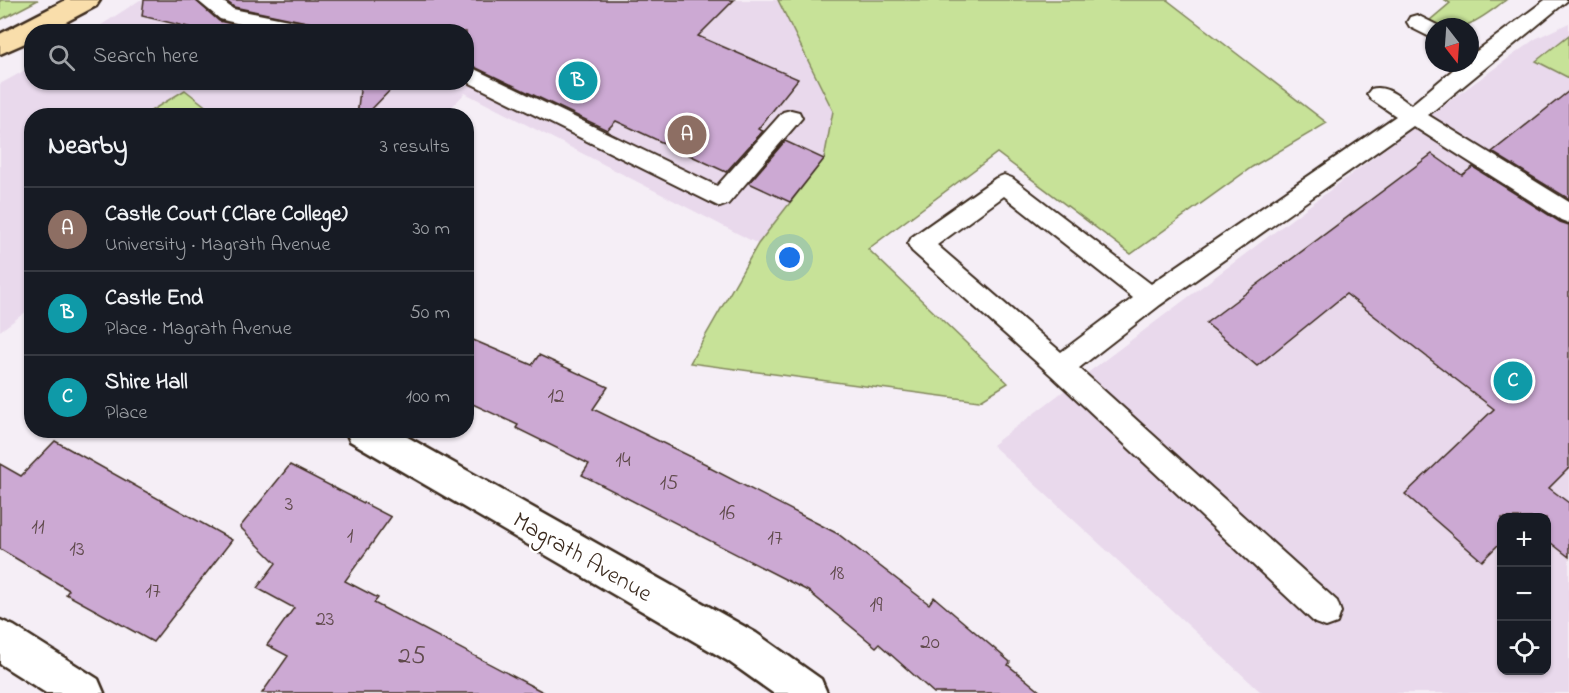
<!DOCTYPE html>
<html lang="en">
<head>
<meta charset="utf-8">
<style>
	body { margin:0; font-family:"Indie Flower",sans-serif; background:#20242c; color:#f1f3f6 }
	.controls { position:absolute; right:18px; bottom:18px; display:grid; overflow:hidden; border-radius:12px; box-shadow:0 2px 4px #0004 }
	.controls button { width:54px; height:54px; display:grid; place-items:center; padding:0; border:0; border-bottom:2px solid #363941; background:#171b24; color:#f1f3f6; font:30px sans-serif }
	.compass { position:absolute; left:1425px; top:18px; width:54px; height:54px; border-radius:50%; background:#171b24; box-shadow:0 2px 4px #0004; rotate:163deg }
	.you { position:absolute; left:790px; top:258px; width:21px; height:21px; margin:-15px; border:4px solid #fff; border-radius:50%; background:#1a73e8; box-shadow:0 0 0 9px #1a73e833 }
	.badge { display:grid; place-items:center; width:39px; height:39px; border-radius:50%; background:#ea580c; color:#fff; font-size:20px; font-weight:700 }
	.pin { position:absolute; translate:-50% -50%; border:3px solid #fff; box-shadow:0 2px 6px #0006 }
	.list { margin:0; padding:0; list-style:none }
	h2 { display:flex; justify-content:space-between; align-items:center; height:78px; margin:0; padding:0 24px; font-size:26px }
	h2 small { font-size:20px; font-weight:400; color:#9ea1a6 }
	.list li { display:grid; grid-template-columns:39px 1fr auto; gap:18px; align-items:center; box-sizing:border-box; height:84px; padding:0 24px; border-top:2px solid #363941 }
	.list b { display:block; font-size:22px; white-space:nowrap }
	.list p { margin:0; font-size:20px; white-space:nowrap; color:#9ea1a6 }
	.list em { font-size:20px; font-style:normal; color:#9ea1a6 }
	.icon { flex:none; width:33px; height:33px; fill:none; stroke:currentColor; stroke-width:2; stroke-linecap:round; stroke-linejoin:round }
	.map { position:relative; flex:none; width:1569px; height:693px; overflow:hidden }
	.search { position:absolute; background:#171b24; box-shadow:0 2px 4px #0004; left:24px; top:24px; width:450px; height:66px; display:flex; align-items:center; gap:15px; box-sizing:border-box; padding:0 21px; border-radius:24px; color:#9ea1a6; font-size:22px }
	.panel { position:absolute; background:#171b24; box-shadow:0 2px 4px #0004; left:24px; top:108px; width:450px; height:330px; border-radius:24px }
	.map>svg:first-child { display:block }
	.built { fill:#e9d9ec; fill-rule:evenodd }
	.green { fill:#c7e298; stroke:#81865b; stroke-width:1.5 }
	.building { fill:#cca9d3; stroke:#3b2a1e; stroke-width:1.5 }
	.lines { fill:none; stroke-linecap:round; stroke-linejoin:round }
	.service-casing { stroke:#3b2a1e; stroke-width:4 }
	.minor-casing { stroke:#3b2a1e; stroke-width:5 }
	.primary-casing { stroke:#3b2a1e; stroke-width:5 }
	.service { fill:#fff; fill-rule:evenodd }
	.minor { fill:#fff; fill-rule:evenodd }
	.primary { fill:#f9deab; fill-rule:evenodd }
	.labels { text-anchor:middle; stroke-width:4.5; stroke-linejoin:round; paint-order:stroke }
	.number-label { font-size:21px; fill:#5f4a4b }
	.street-label { font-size:24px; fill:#3b2a1e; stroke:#fff }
	.near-number-label { font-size:26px; fill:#5f4a4b }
</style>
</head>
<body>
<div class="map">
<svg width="1569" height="693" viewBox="0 0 1569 693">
	<rect width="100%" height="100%" fill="#f5eef6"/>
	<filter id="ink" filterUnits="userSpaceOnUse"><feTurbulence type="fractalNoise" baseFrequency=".0167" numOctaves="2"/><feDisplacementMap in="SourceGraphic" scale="12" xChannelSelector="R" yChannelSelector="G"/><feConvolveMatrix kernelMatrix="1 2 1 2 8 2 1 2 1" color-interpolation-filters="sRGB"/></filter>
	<g filter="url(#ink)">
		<path class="built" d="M140 0H778L833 111 824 159 758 244 465 93 444 115 32 116 31 316 27 311 0 331V84L31 67 32 82H466V32L92 31Z
			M1569 23V693H1262L992 445 1419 123 1535 39ZM1502 518H1546V670H1502Z"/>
		<path class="green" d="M0 0H38L0 20Z
			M778 0H1167L1327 123 1252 167 1131 254 997 153 868 249 1008 383 979 401 690 363 758 244 824 159 833 111Z
			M1445 0H1506C1482 17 1460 39 1429 21L1450 3Z
			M1569 35V78L1536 61Z
			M185 90 209 109 199 115H144Z"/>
		<path class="building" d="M144 0H195L219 21 265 32H209L142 16Z
			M225 0H734L698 36 798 79 758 129 763 131 726 172 616 121 607 130 466 63V32H325L321 25 234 7Z
			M361 82H398L365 116H357Z
			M1569 91V199L1492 152Z
			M785 141 824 159 790 202 749 183Z
			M1432 154 1462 175 1473 167 1560 222 1569 225V468L1549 488 1569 503V557L1546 539V518H1502V541L1482 561 1405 494 1494 409 1346 294 1257 366 1206 323Z
			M466 337 532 365 539 355 608 387 593 409 710 466 708 467 838 534 929 604 934 597 1010 662 1008 665 1042 693H934L879 644 876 647 808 591 582 475 589 464 516 428 518 425 466 401Z
			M55 441 232 540 153 642 66 594 69 590 0 549V464L21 476Z
			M290 465 391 517 345 581 378 598 374 603 545 693H262L288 656 267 645 294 608 257 588 276 563 240 527Z"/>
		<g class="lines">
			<g class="service-casing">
				<path id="service" d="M197 0H221L233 9 313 25 320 27 323 32H278L227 21 220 19Z
					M1545 0H1568L1428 115 1569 202V223L1561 220 1413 126 1160 305 1079 368 1337 601 1341 612 1337 623 1326 627 1315 623 1051 375 912 251 908 244 912 237 996 178 1004 175 1012 178 1151 284 1396 116 1371 99 1367 94 1371 89C1386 84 1399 97 1411 105L1461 63H1470V56ZM1004 196 1133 298 1061 352 937 245Z
					M1417 15 1441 27H1434V39L1410 27 1407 22 1410 17Z
					M466 65 717 186 783 112 791 110 799 112 802 118 728 204 720 207 466 81Z"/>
			</g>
			<g class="minor-casing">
				<path id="minor" d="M345 430H395L756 633 821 679 827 693H773L728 661 350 441Z
					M0 620 14 626 98 679 104 693H46L0 664Z"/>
			</g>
			<g class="primary-casing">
				<path id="primary" d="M66 0H100L96 6 47 32H32V40L0 54V34Z"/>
			</g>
			<use href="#service" class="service"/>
			<use href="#minor" class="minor"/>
			<use href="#primary" class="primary"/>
		</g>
	</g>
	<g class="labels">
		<g class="number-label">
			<text x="556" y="402">12</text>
			<text x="623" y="466">14</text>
			<text x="669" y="489">15</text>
			<text x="289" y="510">3</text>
			<text x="727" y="519">16</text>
			<text x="38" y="533">11</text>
			<text x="350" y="542">1</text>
			<text x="775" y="544">17</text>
			<text x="77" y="555">13</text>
			<text x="837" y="579">18</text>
			<text x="153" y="597">17</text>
			<text x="876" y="611">19</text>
			<text x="325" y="625">23</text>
			<text x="930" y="648">20</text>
		</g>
		<g class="street-label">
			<text transform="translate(583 556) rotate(30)" y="8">Magrath Avenue</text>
		</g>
		<g class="near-number-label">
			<text x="412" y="663">25</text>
		</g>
	</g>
</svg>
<div class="controls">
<button>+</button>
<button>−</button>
<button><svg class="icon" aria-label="locate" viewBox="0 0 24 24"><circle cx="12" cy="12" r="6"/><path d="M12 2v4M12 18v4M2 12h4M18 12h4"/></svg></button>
</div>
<svg class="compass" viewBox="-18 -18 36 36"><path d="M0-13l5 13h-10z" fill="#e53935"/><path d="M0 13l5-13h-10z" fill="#9ea1a6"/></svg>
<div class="you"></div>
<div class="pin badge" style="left:687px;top:135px;background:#8d6e63">A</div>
<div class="pin badge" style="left:578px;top:81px;background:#0f9aa8">B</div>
<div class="pin badge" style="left:1513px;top:381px;background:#0f9aa8">C</div>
<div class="search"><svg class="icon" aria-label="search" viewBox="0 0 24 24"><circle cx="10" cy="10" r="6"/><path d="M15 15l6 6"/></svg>Search here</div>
<section class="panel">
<h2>Nearby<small>3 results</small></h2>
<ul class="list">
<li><span class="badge" style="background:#8d6e63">A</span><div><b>Castle Court (Clare College)</b><p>University · Magrath Avenue</p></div><em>30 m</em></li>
<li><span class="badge" style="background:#0f9aa8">B</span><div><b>Castle End</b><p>Place · Magrath Avenue</p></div><em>50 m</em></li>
<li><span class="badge" style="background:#0f9aa8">C</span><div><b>Shire Hall</b><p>Place</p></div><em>100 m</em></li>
</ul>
</section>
</div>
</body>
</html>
